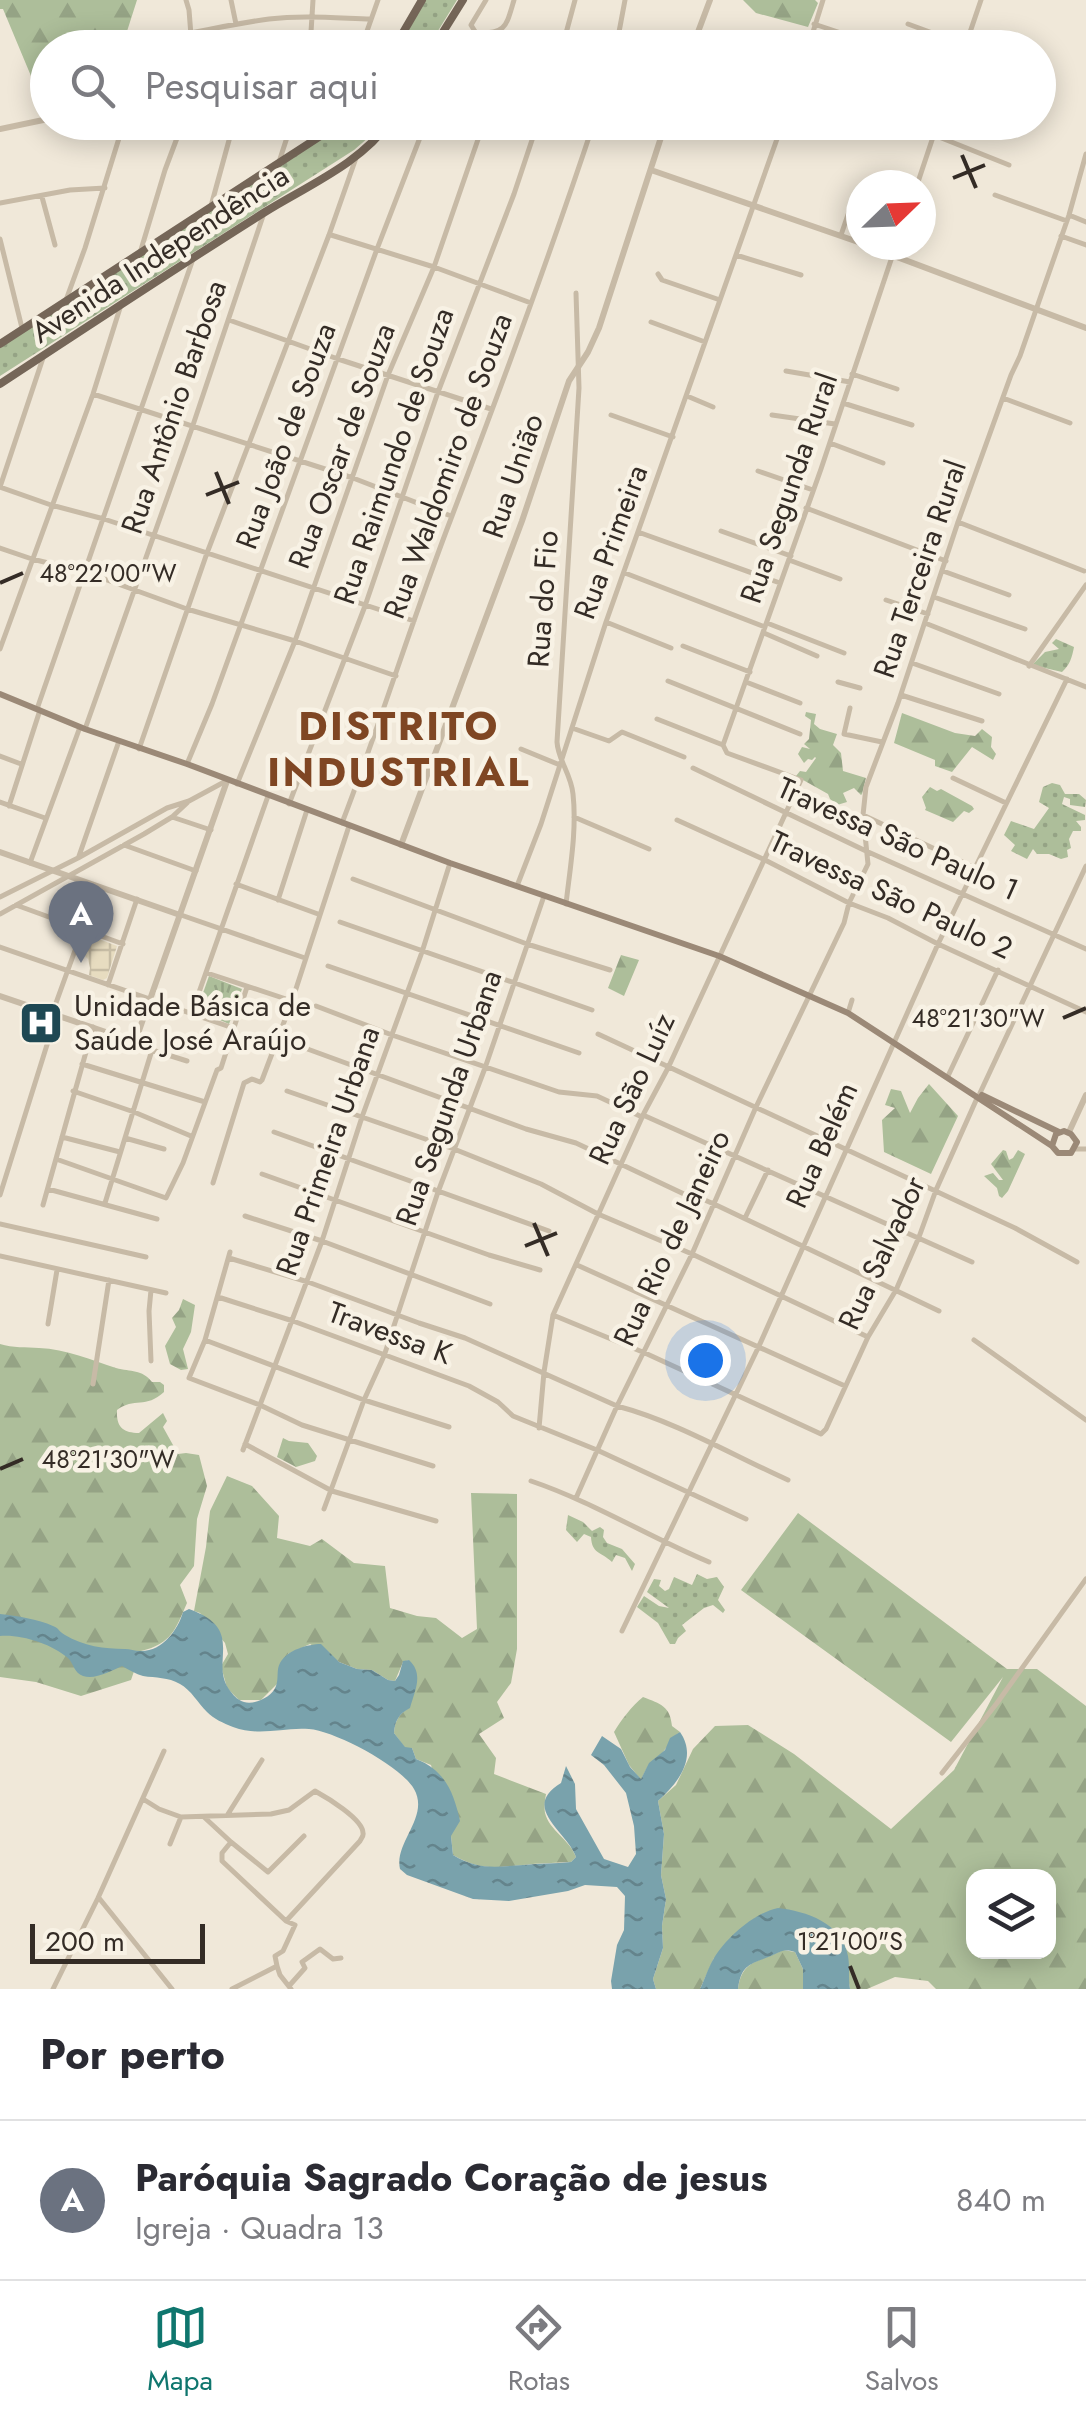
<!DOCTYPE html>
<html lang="pt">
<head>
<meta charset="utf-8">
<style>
	body { margin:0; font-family:Jost,sans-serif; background:#f2f2f3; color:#2b2b33 }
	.controls { position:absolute; right:30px; bottom:30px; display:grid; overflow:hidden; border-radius:20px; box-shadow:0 5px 25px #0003 }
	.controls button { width:90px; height:90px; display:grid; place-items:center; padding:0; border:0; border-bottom:2px solid #e1e1e2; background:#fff; color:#2b2b33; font:50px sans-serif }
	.compass { position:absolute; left:846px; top:170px; width:90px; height:90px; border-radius:50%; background:#fff; box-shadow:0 5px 25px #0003; rotate:67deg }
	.scale { position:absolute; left:30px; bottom:25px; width:175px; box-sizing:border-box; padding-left:10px; border:5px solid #342c26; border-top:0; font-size:28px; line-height:35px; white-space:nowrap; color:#342c26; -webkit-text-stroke:8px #f8f2e5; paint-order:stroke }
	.you { position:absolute; left:705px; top:1360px; width:35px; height:35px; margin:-25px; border:8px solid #fff; border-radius:50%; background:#1a73e8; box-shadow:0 0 0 15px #1a73e833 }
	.badge { display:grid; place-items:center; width:65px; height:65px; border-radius:50%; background:#0f766e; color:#fff; font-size:32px; font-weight:700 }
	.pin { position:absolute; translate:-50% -82px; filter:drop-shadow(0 2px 5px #0008) }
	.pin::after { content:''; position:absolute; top:52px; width:35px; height:30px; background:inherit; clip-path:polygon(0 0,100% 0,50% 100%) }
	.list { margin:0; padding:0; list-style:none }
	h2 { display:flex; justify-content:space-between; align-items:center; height:130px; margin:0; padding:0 40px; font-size:42px }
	h2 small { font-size:32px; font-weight:400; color:#7c7c81 }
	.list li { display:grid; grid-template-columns:65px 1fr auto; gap:30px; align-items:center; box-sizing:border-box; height:160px; padding:0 40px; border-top:2px solid #e1e1e2 }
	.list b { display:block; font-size:38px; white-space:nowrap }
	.list p { margin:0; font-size:32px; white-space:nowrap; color:#7c7c81 }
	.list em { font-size:32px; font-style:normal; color:#7c7c81 }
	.icon { flex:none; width:55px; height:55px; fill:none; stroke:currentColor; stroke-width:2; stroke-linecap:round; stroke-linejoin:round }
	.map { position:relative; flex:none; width:1086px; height:1989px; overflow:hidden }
	.search { position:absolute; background:#fff; box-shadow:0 5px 25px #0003; left:30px; right:30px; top:30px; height:110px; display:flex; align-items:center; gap:25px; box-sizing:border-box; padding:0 35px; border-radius:55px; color:#7c7c81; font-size:38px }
	.sheet { height:290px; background:#fff }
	nav { display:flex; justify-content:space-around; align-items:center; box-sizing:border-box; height:140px; border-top:2px solid #e1e1e2; background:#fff; font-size:28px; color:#7c7c81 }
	nav a { display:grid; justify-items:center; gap:5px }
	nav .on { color:#0f766e }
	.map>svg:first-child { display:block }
	.grass { fill:url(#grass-dots) }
	.forest { fill:url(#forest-firs); fill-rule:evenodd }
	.park { fill:url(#park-tufts) }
	.plaza { fill:url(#plaza-grid) }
	.water { fill:url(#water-ripples) }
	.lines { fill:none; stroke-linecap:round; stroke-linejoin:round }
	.minor { stroke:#c7baa6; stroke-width:5 }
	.tertiary { stroke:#c7baa6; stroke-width:6 }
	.secondary { stroke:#9b8977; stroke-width:6 }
	.primary { stroke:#756658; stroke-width:8 }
	.ticks { fill:none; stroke:#342c26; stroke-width:4 }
	.labels { text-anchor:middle; stroke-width:9; stroke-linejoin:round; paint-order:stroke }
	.street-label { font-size:30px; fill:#342c26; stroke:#f8f2e5 }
	.poi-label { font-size:30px; fill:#342c26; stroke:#f8f2e5; text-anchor:start }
	.district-label { font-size:40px; font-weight:bold; letter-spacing:2.5px; fill:#7f4623; stroke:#f8f2e5 }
	.ticks-label { font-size:25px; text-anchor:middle; fill:#342c26; stroke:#f8f2e5; stroke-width:9; stroke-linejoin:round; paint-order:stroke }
</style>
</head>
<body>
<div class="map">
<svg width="1086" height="1989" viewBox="0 0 1086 1989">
	<defs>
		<pattern id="grass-dots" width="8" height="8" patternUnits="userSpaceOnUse" patternTransform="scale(2.5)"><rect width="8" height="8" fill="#adbe9a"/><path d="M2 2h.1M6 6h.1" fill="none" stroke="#95a385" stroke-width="1.8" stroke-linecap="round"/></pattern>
		<pattern id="forest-firs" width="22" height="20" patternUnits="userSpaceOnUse" patternTransform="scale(2.5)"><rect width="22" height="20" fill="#adbe9a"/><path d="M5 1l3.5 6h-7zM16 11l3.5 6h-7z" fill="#95a385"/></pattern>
		<pattern id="park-tufts" width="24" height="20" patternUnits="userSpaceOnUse" patternTransform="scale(2.5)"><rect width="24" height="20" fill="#adbe9a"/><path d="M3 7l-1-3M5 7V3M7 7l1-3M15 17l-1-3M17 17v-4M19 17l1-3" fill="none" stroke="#95a385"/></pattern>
		<pattern id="plaza-grid" width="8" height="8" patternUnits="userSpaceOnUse" patternTransform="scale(2.5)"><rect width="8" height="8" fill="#e7dcc0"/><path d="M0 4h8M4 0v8" fill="none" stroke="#c7bda5"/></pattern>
		<pattern id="water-ripples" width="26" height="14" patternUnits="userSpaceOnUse" patternTransform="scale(2.5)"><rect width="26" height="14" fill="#79a2ac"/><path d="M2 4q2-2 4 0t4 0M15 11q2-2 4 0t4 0" fill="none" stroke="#64848c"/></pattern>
	</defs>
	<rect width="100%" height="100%" fill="#f0e8d9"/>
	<path class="grass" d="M425 0H457L428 47 396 48Z
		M344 123H381L369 137 354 150 0 376V347Z
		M1056 639 1074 647C1072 657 1070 665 1062 672L1032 665 1045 652 1059 649 1052 643Z
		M1052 783 1060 785 1065 794H1079L1086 800 1085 807 1070 805V799L1064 797 1062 804 1085 815V820L1076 821 1081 827V831H1073L1069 839 1071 848 1067 850 1068 857 1061 859 1049 854H1037L1033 849 1027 859 1011 851 1015 845 1004 835 1011 821 1034 829 1049 808 1039 802 1043 787Z
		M568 1515 583 1522 592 1531 600 1527 604 1530 603 1537 607 1543 622 1549 635 1564 632 1571 625 1558 616 1555 612 1562C600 1551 592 1554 591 1537L584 1534 577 1542 566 1530Z
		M697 1574 707 1579 717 1577 724 1587 718 1600 725 1610 723 1613 713 1605 704 1608 682 1625 686 1631 678 1638 675 1644H670L658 1623 637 1607 644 1596 659 1606 669 1608 647 1592 654 1579 661 1580 659 1586 665 1591 669 1589 674 1577 692 1585Z"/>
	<path class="forest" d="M0 0H137L122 47 48 48 47 99 41 100 3 9H0Z
		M743 0H815L818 3 808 27 756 13Z
		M806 712 816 714 814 724 820 729 837 734 833 745 841 753 843 771 866 778 862 794 861 795 854 788 843 793 847 802 837 805 830 799 828 794 796 776 800 771 806 772 816 758 815 757 812 760 808 759 804 763 798 754 802 747 810 749 804 744 809 739 811 720 805 716Z
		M902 713 955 733 975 736 982 729 992 737 991 747 996 754 993 760 972 747 952 772 935 766V760L894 743Z
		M930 787 937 791 941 789 972 806 974 809 969 813 964 811 953 822 925 810 926 808 922 797Z
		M621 955 639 960 624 996 608 988Z
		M929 1084 958 1116 931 1174 884 1152 882 1120 895 1108 885 1105 891 1089 901 1091 910 1113 918 1098Z
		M1003 1150 1006 1151 1009 1160 1013 1158 1018 1150 1025 1154 1008 1191 1002 1198 999 1196 997 1188 984 1176 993 1173 999 1180H1003L991 1164Z
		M183 1299 195 1305 191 1332 183 1349 188 1369 181 1370 170 1364 165 1346 176 1327 172 1318 179 1310Z
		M0 1344C13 1348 26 1347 39 1348 66 1349 92 1360 116 1368 131 1372 142 1369 152 1382H160L164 1385V1392C146 1409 134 1397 117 1410 116 1427 123 1433 139 1433L163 1413 167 1421 163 1427 178 1454 186 1453 199 1455 207 1486 197 1519 194 1566 180 1585 187 1603C176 1628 172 1644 141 1651L131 1680 81 1696 36 1682 0 1677Z
		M283 1438 289 1441 308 1443 317 1456 315 1461 296 1467 277 1457Z
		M227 1476 252 1486 279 1516 277 1538 310 1546 322 1539 354 1563 385 1566 390 1608 417 1616 436 1618 462 1638 477 1629 471 1493 517 1494V1649L511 1683 497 1702 504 1718 479 1734 496 1758 494 1774 546 1794C545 1800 544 1807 545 1813 549 1830 570 1840 576 1857L571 1862C555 1863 539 1863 523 1865 494 1868 479 1870 453 1855L451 1836 431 1765 416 1759 412 1748H405L394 1733C395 1720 399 1714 410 1707L409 1660 403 1662 395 1681 388 1680 372 1670 357 1669 339 1662 310 1644 288 1654 277 1684 261 1700H239L227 1688 221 1666 228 1654 225 1643 200 1613 194 1611 206 1547 210 1511Z
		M798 1513 1007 1669H1037L1086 1706V1989H936L928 1981 895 1977 867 1989H850L842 1941 714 1958 700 1989H656L653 1979 663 1948 662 1926 666 1899 661 1875 664 1834 658 1801 676 1785 693 1749 715 1726 748 1725 794 1754 891 1829 954 1770 1003 1677 951 1742 741 1590ZM974 1876H1048V1952H974Z
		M643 1697C661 1704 670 1706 672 1726L680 1732C671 1738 670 1744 663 1752 650 1766 650 1760 641 1780L629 1765 614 1732C621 1720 632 1706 643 1697Z
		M783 1950 795 1952 803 1969V1989H738C742 1959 760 1962 783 1950Z"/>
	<path class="park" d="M209 976 242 989 229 1024 197 1010Z"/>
	<path class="plaza" d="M83 933 117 946 107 978 103 980 89 975 90 968 88 959 78 949Z"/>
	<path class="water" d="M189 1609C248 1630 207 1663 231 1692 235 1697 238 1700 244 1702 255 1705 272 1697 276 1686 279 1678 276 1670 280 1663 287 1650 308 1644 321 1644L339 1662 357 1669 372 1670 388 1680 395 1681 399 1675 403 1661 409 1660C424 1674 415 1690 410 1708 399 1714 395 1720 394 1733L405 1747 412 1748 416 1759C445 1770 454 1793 460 1821L451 1836 453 1855C478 1870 495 1867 523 1865 539 1863 555 1864 571 1862L576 1857C567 1831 520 1808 561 1783L566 1766 575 1784 576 1809 604 1859 628 1867 636 1854 634 1826 626 1793 604 1765 591 1755 602 1736 621 1749 630 1767 641 1779 649 1763 665 1750 670 1738 680 1732C698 1758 678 1783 658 1801L664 1834 661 1875 666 1899 662 1926 663 1948 653 1979 656 1989H612L611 1981 617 1945 624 1930 625 1896 617 1887 585 1885 568 1891 509 1901 473 1899 407 1875 400 1869C394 1842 430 1817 414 1789 401 1766 335 1731 309 1729 282 1727 261 1737 233 1727 223 1723 214 1719 207 1712 198 1703 191 1690 180 1684 168 1677 156 1678 143 1676 136 1674 129 1670 122 1666 111 1671 95 1680 83 1676 74 1673 74 1664 68 1658 52 1644 21 1634 0 1636V1614C17 1616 38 1619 53 1626 60 1629 58 1631 65 1635 83 1646 105 1649 125 1649 130 1649 135 1651 140 1651 162 1652 178 1630 183 1612Z
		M778 1908C806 1911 842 1923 848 1956 850 1967 848 1978 850 1989H803V1969L795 1952C784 1949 782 1951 771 1956 751 1964 741 1964 738 1989H700C705 1979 708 1968 714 1958 727 1937 754 1913 778 1908Z"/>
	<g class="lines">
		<path class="minor" d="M186 0 189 10 192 48
			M231 0 236 24
			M486 0 471 25 476 33C506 34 506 27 514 0
			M814 24 886 48
			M908 24 965 45
			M129 42C176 38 222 25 269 19 302 15 337 18 371 19
			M966 44 981 0
			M310 48 313 0
			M361 48 378 0
			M562 48 575 0
			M616 48 625 0
			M808 48 823 0
			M934 135 1009 165
			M279 162 292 122
			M917 185 938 122
			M995 195 1067 221
			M42 197 55 245
			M0 203 70 190 105 188
			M211 206 234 122
			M1069 215 1086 222
			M331 235 434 267 531 303
			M841 235 852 203
			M1061 236 1086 245
			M0 239 22 328
			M140 253 165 170 183 122
			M736 255 801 275
			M658 274 662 280 720 300
			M66 300 85 248 124 122
			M229 320 338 359 491 409
			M651 322 705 342
			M786 371 850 382
			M852 374 897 389
			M93 394 353 478 451 516
			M687 396 713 407
			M1003 398 1070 423
			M843 403 912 425
			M611 415 673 437
			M772 415 835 424
			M830 443 883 463
			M758 471 813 490
			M0 487 51 505 104 519 414 621
			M0 487 43 358
			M806 508 946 561
			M958 522 1084 571
			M721 531 791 556
			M638 532 780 583
			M0 548 32 559 85 572 187 609 295 641 396 676
			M789 560 840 579
			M943 571 1009 595
			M625 573 765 627
			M934 597 1025 629
			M886 600 928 614
			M606 622 671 648
			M767 623 844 653
			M925 623 1086 687
			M764 633 817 656
			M683 646 750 672
			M0 649 93 394 120 308
			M912 663 999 694
			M1029 666 1086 585
			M668 681 800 734
			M746 682 800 703
			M838 682 860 688
			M901 695 982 721
			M850 708 844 734 882 742
			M37 709 193 259
			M572 728 609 741 622 732 684 757
			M85 729 192 428 264 213
			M723 745 821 469 896 245
			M139 749 207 553 329 235 356 158
			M521 749 560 765
			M0 756 21 764
			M187 764 212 704 377 249 426 122
			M693 768 866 851 1086 949
			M953 778 1006 803
			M237 784 295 641 388 375 434 267 484 122
			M0 802 45 818
			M289 804 365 606 438 392 514 194 538 122
			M9 806 40 710
			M863 815 975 868
			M172 817 211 830
			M574 817 649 849
			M677 820 765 860 849 903 888 918 938 944 1086 1012
			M342 823C381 722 413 617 452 516 502 385 550 255 594 122
			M124 845 196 871
			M79 856 119 741
			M30 863 80 727
			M353 879 527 944 610 970
			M236 884 318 914
			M517 886 541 824 606 622 783 122
			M0 897 78 858 167 808 189 801 226 781
			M278 900 307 810
			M566 904C570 868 577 830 573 794 571 774 558 760 557 742L579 388 576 293
			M16 905 123 944
			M0 914 144 834 172 817 187 803
			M181 915 305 958
			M340 922 592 1010
			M0 947 233 1028
			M328 966 579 1053
			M207 973 292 1001
			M108 985 137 899
			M316 1006 392 1035 559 1092 597 1096 642 1117
			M848 1013 852 1000
			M52 1014 82 931
			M191 1015 268 796
			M598 1034 1015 1228 1077 1262
			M135 1042 152 1050 187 1061
			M302 1047 526 1129 576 1143 684 1194 693 1195 714 1204 939 1311
			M82 1064 205 1102
			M948 1076 998 970
			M73 1091 134 1112 191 1136
			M287 1091 454 1149 541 1184 598 1214 692 1254 868 1337
			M980 1093 1086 866
			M643 1115 972 1262
			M274 1132 549 1231
			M62 1137 120 1152
			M125 1138 164 1149
			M1074 1149H1086
			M56 1159 166 1198 183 1163 217 1070 221 1068 247 987
			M262 1174 489 1255 540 1270
			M213 1183 244 1083 252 1079 260 1082 262 1080 292 1001 349 826
			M48 1189 157 1219
			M0 1195 56 1016
			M105 1203 152 1050
			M43 1205 93 1027
			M245 1216 322 1241 490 1304
			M745 1218 768 1170
			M0 1224 146 1257
			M230 1252 205 1340 189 1378 260 1405 302 1425 433 1466
			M0 1256 166 1293
			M229 1258 308 1282 419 1323 465 1338 617 1406C677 1422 732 1455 788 1480
			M577 1265 845 1386
			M151 1290 149 1311 151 1361
			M218 1297 293 1321 469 1386 498 1402 513 1416 597 1450 746 1519
			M553 1315 645 1353 821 1434 826 1429 868 1337 896 1290 919 1237 936 1190 978 1096
			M48 1324 57 1270
			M205 1340 364 1400 449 1427
			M974 1340 1086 1420
			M93 1384 109 1280
			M539 1428 544 1372 553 1315 644 1113 668 1068 801 780 727 753 723 745 657 719
			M245 1444 332 1491 436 1521
			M243 1450 322 1241 362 1117 422 952 450 863
			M531 1481C593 1502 649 1537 709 1562
			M576 1498 617 1406 692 1254 756 1107 844 923 849 903 868 864 863 815 866 787 898 703 958 522 1011 375 1020 356 1069 215 1086 154
			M324 1509 364 1400 384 1356 438 1192 485 1068 544 896
			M622 1631 759 1346 938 944 1067 679
			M942 1773 997 1703 1086 1579
			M143 1799 159 1809 181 1817 271 1814 289 1810 315 1791C326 1797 363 1819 363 1833 364 1836 361 1838 360 1841L286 1921
			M228 1814 262 1760
			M204 1817 231 1842 222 1853V1861L286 1921 295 1925 283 1951 275 1956 277 1966
			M231 1842 268 1872 304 1836
			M170 1844 181 1817
			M99 1898 172 1989
			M277 1966 280 1975 291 1989
			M289 1986 305 1968 302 1962 320 1949 333 1959 341 1958
			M53 1989 98 1898 164 1751
			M232 1989 277 1966"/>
		<path class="tertiary" d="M692 48 710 0
			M0 129 48 119
			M651 170 861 243
			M865 245 1086 328
			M401 845 522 521 569 381 588 352 599 328 666 122
			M0 852 180 915
			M0 996 135 1042 227 781
			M1069 1132 1086 1095"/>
		<path class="secondary" d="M0 694 85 729 187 764 450 863 719 956 848 1013 1052 1146 1058 1153H1071L1077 1142 1071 1134 1064 1131 1056 1134 1052 1146
			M982 1095 1059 1132"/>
		<path class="primary" d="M394 48 422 0
			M433 48 463 0
			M0 344 342 122
			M0 384C88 326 176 268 265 212 305 187 363 162 389 122"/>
	</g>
	<path class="ticks" d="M962 155 976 188M953 178 985 165M216 472 229 504M206 495 239 482M0 583 23 573M1063 1018 1086 1008M534 1223 548 1256M525 1246 557 1233M0 1469 23 1459M850 1966 859 1989"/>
	<defs>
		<g id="hospital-square" transform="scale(2.25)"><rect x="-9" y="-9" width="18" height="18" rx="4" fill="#1e4853" stroke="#f8f2e5"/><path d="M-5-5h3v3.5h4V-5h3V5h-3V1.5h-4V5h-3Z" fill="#fff"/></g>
	</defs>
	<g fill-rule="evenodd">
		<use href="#hospital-square" x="41" y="1023"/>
	</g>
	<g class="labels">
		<g class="street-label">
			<text transform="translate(160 254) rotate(-33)" y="10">Avenida Independência</text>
			<text transform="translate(174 407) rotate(-71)" y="10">Rua Antônio Barbosa</text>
			<text transform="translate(286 436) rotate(-70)" y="10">Rua João de Souza</text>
			<text transform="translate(342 446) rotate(-70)" y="10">Rua Oscar de Souza</text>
			<text transform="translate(394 456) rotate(-71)" y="10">Rua Raimundo de Souza</text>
			<text transform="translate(448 466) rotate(-70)" y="10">Rua Waldomiro de Souza</text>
			<text transform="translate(513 476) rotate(-71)" y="10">Rua União</text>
			<text transform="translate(789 488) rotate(-71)" y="10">Rua Segunda Rural</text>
			<text transform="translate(611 542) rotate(-70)" y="10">Rua Primeira</text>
			<text transform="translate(920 569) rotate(-71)" y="10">Rua Terceira Rural</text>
			<text transform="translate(543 599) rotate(-86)" y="10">Rua do Fio</text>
			<text transform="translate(898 839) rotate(24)" y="10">Travessa São Paulo 1</text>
			<text transform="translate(891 895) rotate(25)" y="10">Travessa São Paulo 2</text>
			<text transform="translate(632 1089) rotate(-65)" y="10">Rua São Luíz</text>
			<text transform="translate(449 1098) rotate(-71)" y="10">Rua Segunda Urbana</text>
			<text transform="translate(822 1145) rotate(-66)" y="10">Rua Belém</text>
			<text transform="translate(328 1151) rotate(-71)" y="10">Rua Primeira Urbana</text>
			<text transform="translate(672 1238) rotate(-65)" y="10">Rua Rio de Janeiro</text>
			<text transform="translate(882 1253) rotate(-65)" y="10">Rua Salvador</text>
			<text transform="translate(390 1333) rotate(20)" y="10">Travessa K</text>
		</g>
		<g class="poi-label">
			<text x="74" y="1016">Unidade Básica de<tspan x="74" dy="34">Saúde José Araújo</tspan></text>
		</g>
		<g class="district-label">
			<text x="399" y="740">DISTRITO<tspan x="399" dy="46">INDUSTRIAL</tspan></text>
		</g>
	</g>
	<g class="ticks-label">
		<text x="108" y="582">48°22'00"W</text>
		<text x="978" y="1027">48°21'30"W</text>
		<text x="108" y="1468">48°21'30"W</text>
		<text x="850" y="1950">1°21'00"S</text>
	</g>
</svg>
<div class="controls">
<button><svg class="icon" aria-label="layers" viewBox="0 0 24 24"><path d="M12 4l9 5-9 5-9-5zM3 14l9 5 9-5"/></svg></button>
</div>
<svg class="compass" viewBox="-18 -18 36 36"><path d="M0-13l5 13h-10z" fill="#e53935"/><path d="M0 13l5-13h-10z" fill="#7c7c81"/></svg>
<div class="scale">200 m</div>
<div class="you"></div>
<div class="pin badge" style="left:81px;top:963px;background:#6b7280">A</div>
<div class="search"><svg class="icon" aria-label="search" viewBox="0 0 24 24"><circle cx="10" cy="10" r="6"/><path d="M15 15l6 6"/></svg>Pesquisar aqui</div>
</div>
<section class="sheet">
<h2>Por perto<small></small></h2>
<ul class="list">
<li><span class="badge" style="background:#6b7280">A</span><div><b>Paróquia Sagrado Coração de jesus</b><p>Igreja · Quadra 13</p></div><em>840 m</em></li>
</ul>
</section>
<nav>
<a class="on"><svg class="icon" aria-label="map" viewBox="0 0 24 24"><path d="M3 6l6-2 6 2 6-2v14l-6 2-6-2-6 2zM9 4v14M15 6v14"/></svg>Mapa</a>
<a><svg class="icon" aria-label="directions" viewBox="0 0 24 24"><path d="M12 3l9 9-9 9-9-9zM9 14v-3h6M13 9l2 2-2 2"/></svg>Rotas</a>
<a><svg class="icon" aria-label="saved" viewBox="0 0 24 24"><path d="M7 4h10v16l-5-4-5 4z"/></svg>Salvos</a>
</nav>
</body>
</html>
